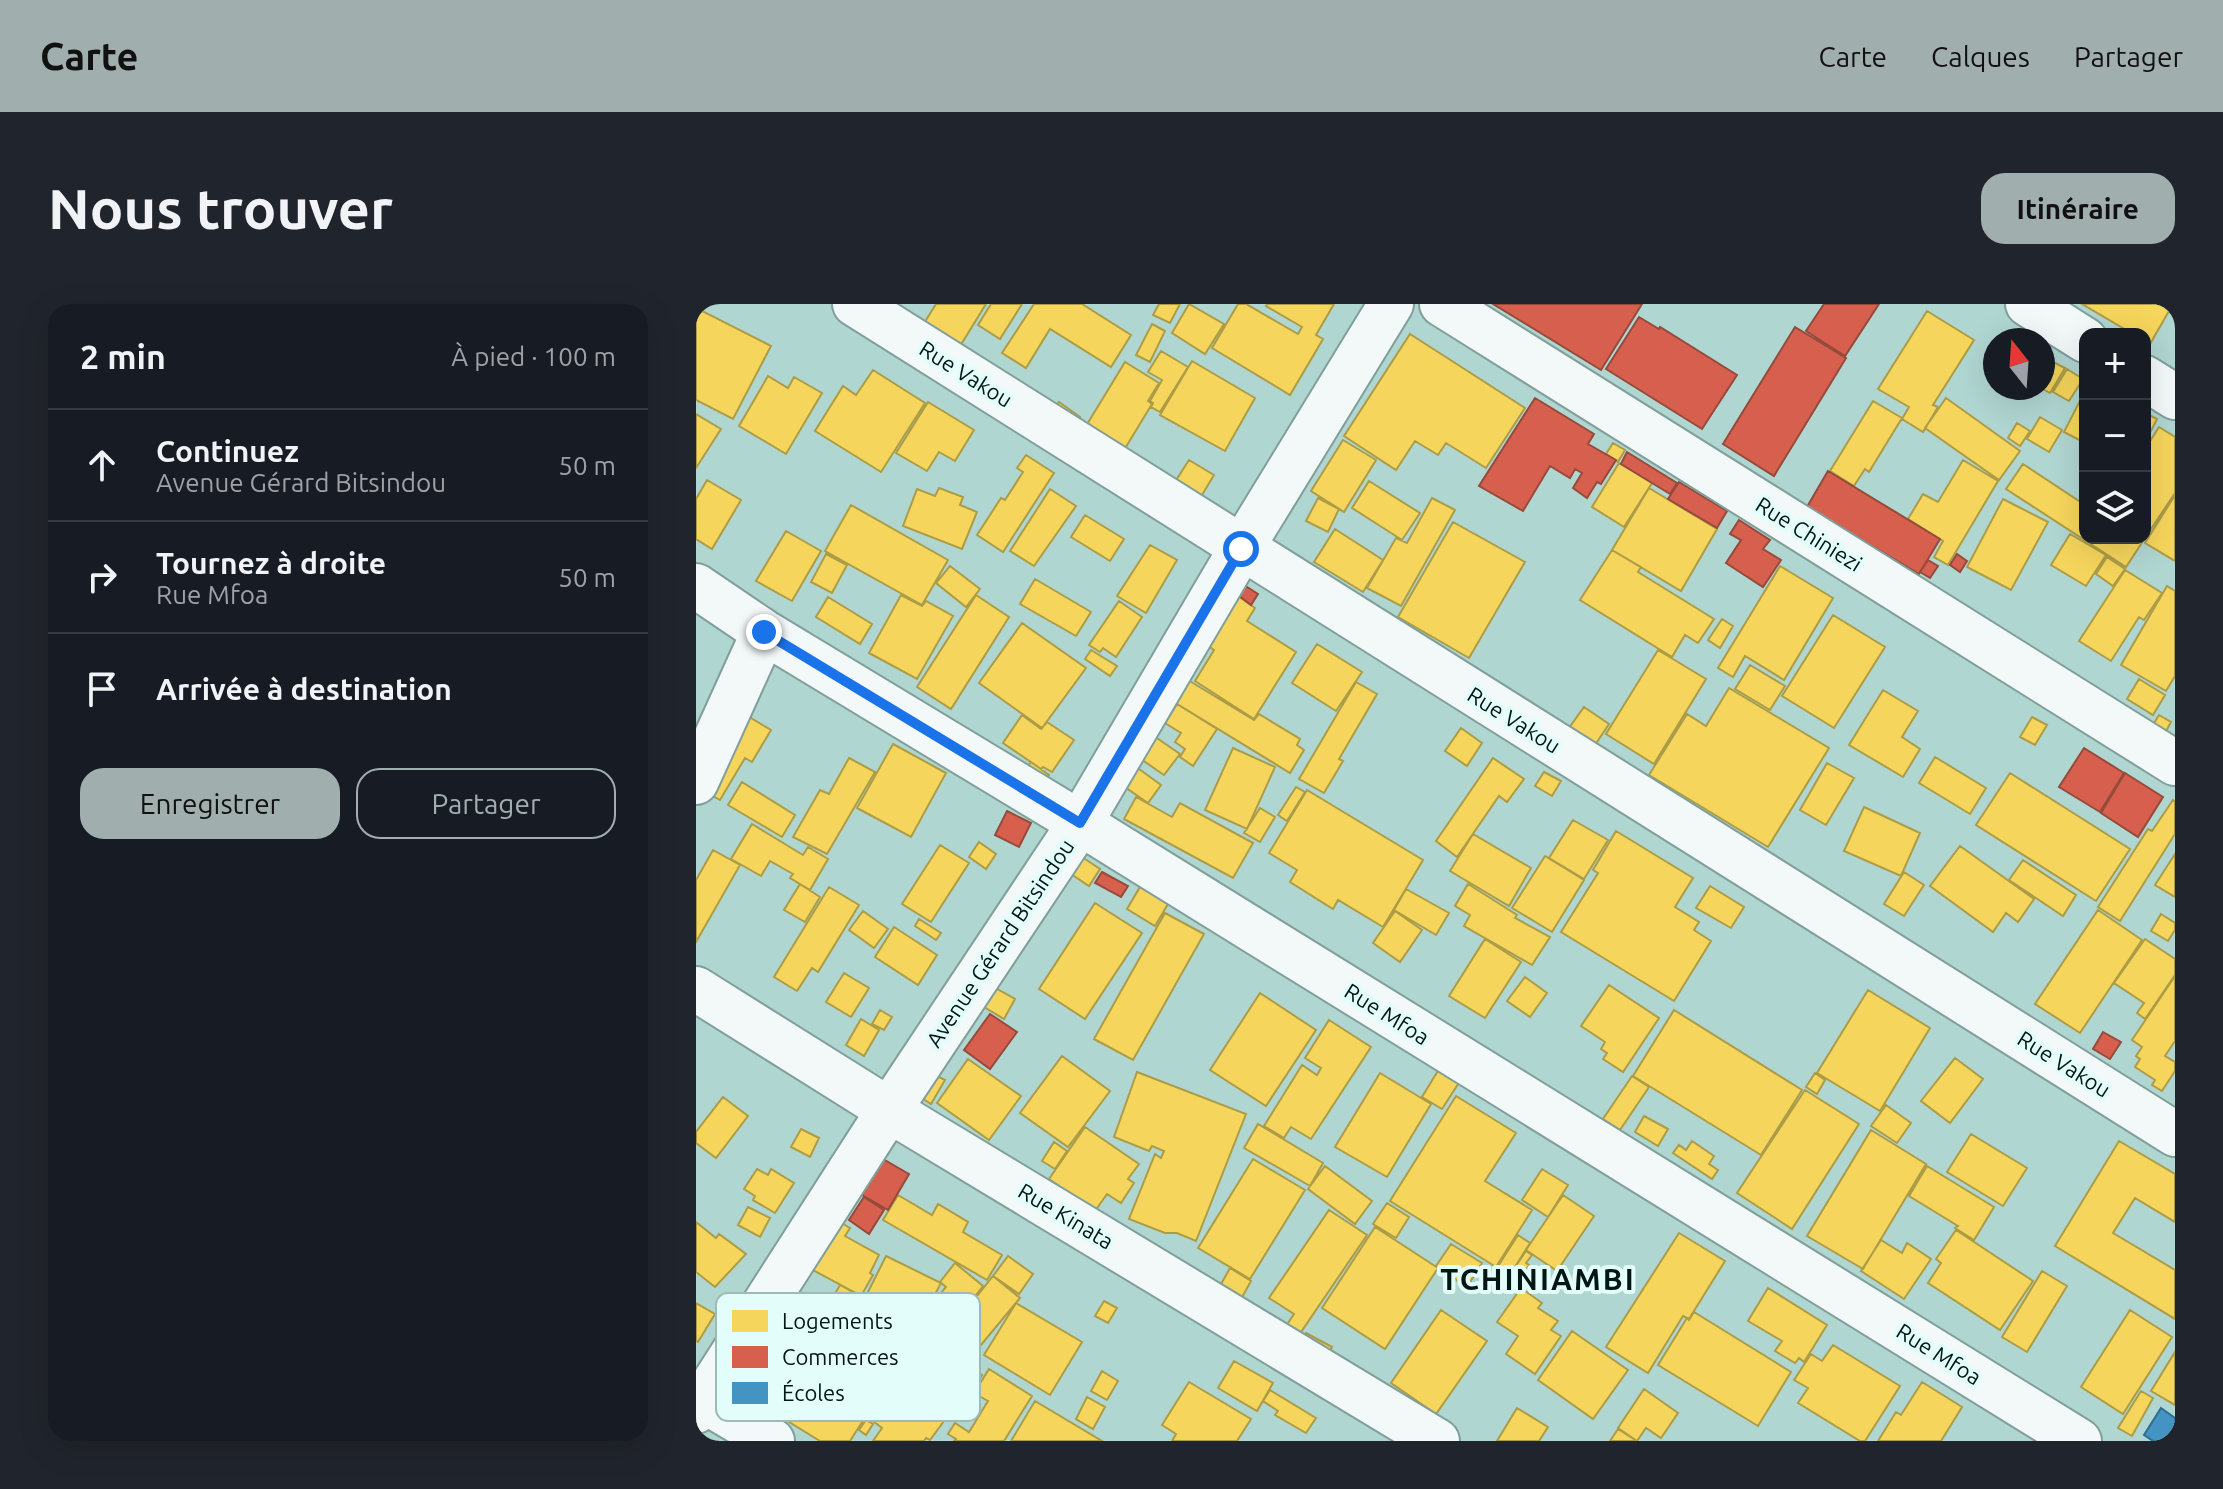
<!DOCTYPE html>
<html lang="fr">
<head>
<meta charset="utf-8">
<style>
	body { margin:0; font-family:Ubuntu,sans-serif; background:#20242c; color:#f1f3f6 }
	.controls { position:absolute; right:24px; top:24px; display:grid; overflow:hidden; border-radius:16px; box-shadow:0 8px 32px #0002 }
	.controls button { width:72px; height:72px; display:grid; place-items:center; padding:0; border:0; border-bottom:2px solid #363941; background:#171b24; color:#f1f3f6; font:40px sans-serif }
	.compass { position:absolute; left:1287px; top:24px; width:72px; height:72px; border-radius:50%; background:#171b24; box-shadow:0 8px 32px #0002; rotate:343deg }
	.stop { position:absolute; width:24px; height:24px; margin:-18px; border:6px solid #1a73e8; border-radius:50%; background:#fff }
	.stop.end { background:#1a73e8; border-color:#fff; box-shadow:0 2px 8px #0008 }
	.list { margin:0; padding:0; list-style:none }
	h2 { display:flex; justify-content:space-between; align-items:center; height:104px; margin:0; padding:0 32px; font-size:34px }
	h2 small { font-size:26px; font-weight:400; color:#9ea1a6 }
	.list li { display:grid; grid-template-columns:52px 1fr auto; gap:24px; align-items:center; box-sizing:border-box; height:112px; padding:0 32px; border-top:2px solid #363941 }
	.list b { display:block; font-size:30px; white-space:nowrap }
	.list p { margin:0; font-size:26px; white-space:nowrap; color:#9ea1a6 }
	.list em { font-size:26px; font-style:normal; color:#9ea1a6 }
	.actions { display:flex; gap:16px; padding:24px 32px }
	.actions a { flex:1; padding:18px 0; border:2px solid #a0aeae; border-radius:24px; text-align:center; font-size:28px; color:#a0aeae }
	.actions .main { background:#a0aeae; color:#111 }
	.icon { flex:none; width:44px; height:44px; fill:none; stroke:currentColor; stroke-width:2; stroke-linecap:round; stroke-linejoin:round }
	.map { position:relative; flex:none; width:1479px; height:1137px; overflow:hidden; border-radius:24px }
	header { display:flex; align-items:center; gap:48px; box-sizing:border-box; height:112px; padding:0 40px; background:#a0aeae; color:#111 }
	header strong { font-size:38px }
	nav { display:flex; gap:44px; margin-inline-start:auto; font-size:28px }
	.intro { display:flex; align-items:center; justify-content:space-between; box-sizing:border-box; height:192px; padding:0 48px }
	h1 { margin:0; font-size:56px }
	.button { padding:20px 36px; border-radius:24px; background:#a0aeae; color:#111; font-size:28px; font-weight:700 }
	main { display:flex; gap:48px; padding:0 48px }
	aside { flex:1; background:#171b24; border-radius:24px; box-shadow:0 8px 32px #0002 }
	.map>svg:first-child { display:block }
	.homes { fill:#f6d55c; stroke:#ac9c46; stroke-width:2 }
	.shops { fill:#d6604d; stroke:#964a3c; stroke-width:2 }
	.schools { fill:#4393c3; stroke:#2f6e8e; stroke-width:2 }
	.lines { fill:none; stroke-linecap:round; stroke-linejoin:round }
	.minor-casing { stroke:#809f9b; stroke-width:48 }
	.minor { stroke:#f3f9f8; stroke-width:44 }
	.route { stroke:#1a73e8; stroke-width:10 }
	.labels { text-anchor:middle; stroke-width:8; stroke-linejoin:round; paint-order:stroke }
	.street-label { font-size:22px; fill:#001714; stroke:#e3fefa }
	.district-label { font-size:30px; font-weight:bold; letter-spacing:2px; fill:#001714; stroke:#e3fefa }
	.key { fill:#e3fefa; stroke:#9fb9b5; stroke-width:2 }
	.key-label { font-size:22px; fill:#001714 }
</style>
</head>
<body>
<header>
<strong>Carte</strong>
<nav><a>Carte</a><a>Calques</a><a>Partager</a></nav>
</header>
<div class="intro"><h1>Nous trouver</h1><a class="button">Itinéraire</a></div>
<main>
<aside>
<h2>2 min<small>À pied · 100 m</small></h2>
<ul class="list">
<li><svg class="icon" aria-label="ahead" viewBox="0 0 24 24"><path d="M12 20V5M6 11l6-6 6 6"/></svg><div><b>Continuez</b><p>Avenue Gérard Bitsindou</p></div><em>50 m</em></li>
<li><svg class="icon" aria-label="right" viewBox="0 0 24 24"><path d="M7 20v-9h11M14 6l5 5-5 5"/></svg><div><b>Tournez à droite</b><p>Rue Mfoa</p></div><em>50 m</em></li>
<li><svg class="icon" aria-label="arrive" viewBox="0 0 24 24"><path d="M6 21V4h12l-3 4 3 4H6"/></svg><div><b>Arrivée à destination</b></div></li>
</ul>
<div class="actions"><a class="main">Enregistrer</a><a>Partager</a></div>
</aside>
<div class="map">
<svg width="1479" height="1137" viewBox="0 0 1479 1137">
	<rect width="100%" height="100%" fill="#b0d6d1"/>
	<path class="homes" d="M240 0H290L261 47 225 24Z
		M295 0H326L304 35 282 21Z
		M338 0H386L435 31 415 63 354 25 330 64 306 49Z
		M463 0H484L474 19 457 11Z
		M493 0 528 20 509 50 476 29Z
		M542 0H550L602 30 606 23 570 2 571 0H638L620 31 627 35 594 91 516 44Z
		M1386 0H1477L1454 40 1449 37V30H1437Z
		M0 4 75 42 37 115 0 96Z
		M1231 7 1278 36 1237 101 1242 103 1227 128 1206 115 1213 103 1182 85Z
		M456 20 469 27 454 58 440 51Z
		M714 30 829 104 790 164 750 139 742 151 719 137 700 166 648 132Z
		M465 47 492 63 464 108 455 103 457 99 454 97 466 76 452 68Z
		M496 57 559 94 529 147 464 111Z
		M429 58 463 79 452 97 456 100 425 151 387 127Z
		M1357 58 1369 64 1354 89 1345 84H1347V75Z
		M1371 65 1387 75 1373 97 1357 88Z
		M177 66 229 99 185 168 119 127 147 82 160 91Z
		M72 72 92 84 98 73 126 89 90 150 43 122Z
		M1389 87V139L1368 128Z
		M1250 94 1324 147 1303 176 1229 124Z
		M1177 97 1206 114 1173 168 1169 165 1158 182 1134 167Z
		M232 98 278 126 259 157 243 148 231 167 200 149Z
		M363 98 384 113 372 129 351 114Z
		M1449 109 1461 115 1455 127 1449 124Z
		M0 110 25 125 0 164Z
		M1344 113 1366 126 1353 148 1331 135Z
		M1321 119 1334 127 1324 142 1312 134Z
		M1463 123 1479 133V189L1449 234V145Z
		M647 136 680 156 648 208 615 187Z
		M917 139 929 146 922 158 910 150Z
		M330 151 358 169 307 248 281 231 305 194 309 196 327 168 321 164Z
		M493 156 518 171 503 196 477 181Z
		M1267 156 1302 177 1252 261 1238 253 1247 237 1212 215 1227 190 1242 198Z
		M923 159 956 179 928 223 896 203Z
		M1327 160 1389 201V234H1449L1430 263 1310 185Z
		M11 176 45 196 16 245 0 235V195Z
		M673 177 724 209 706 236 656 204Z
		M243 184 267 193 264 201 281 208 266 245 207 222 221 185 239 192Z
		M953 184 1021 225 985 287 916 246Z
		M354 185 380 202 338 262 314 247Z
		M1479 191V257L1449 239Z
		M622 194 643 205 632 228 610 217Z
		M736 194 759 206 705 302 671 284 700 234 711 239Z
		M1307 195 1352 218 1315 286 1271 263Z
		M155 201 252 256 226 301 129 247Z
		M389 211 428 235 414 257 375 233Z
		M757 218 829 258 773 354 702 313Z
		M639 225 687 256 667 288 618 258Z
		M90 227 125 247 96 297 60 277Z
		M1374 230 1410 251 1390 282 1355 261Z
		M454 241 481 256 450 309 421 292Z
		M916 246 945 263 942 268 1018 315 1002 339 989 331 976 353 884 296Z
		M130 250 151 261 136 289 115 278Z
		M1411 253 1429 265 1417 282 1400 270Z
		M254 262 284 285 270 303 240 279Z
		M1084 262 1137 294 1088 376 1049 352 1037 373 1022 364Z
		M1429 266 1466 289 1448 316 1443 313 1415 357 1383 337Z
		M339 275 395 308 380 332 324 300Z
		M1471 282 1479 287V372L1470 387 1425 361Z
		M539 290 559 304 551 317 600 348 558 415 499 377 518 346 508 339Z
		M205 291 226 302 230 297 257 312 221 375 173 349Z
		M280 291 313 313 255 405 221 383Z
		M132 293 176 320 164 340 120 313Z
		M423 297 446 313 420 353 407 344 404 348 393 341Z
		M1137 311 1189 343 1138 424 1086 392Z
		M1026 315 1037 322 1024 344 1012 336Z
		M326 319 390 364 346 424 283 379Z
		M621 340 666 368 640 407 596 379Z
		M395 346 421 362 414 372 389 355Z
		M962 346 1010 375 958 460 910 430Z
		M1054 361 1089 382 1074 406 1039 385Z
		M487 373 558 416 563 410 604 435 601 441 608 446 594 469 473 395Z
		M1443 375 1469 391 1457 411 1431 395Z
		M660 378 681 390 643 455 647 457 628 489 603 475Z
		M1033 384 1133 444 1072 543 953 471 991 410 1010 422Z
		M1187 386 1222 407 1206 433 1224 445 1207 473 1153 441Z
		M481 400 521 425 497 462 484 453 489 445 479 438 485 429 469 419Z
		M888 403 913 420 899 441 873 424Z
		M45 408 75 426 56 458 49 454 24 496 1 483Z
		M326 411 345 425 351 418 378 436 356 468 347 463 345 465 307 439Z
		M1463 411 1475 418 1468 431 1455 424Z
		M1336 413 1351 421 1339 441 1324 433Z
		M765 424 786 439 771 462 749 447Z
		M455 430 484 450 468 471 439 451Z
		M197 440 250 469 215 533 161 504Z
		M537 444 579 463 551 525 509 506Z
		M1239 453 1290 484 1274 510 1223 479Z
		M153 454 179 468 131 550 97 533 124 486 133 490Z
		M797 454 828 475 811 498 803 492 761 553 740 537Z
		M335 458 353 471 344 484 326 470Z
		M1131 459 1158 474 1130 521 1104 506Z
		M439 462 465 481 452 499 426 481Z
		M848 468 865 477 856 492 839 482Z
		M1314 469 1434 545 1400 597 1280 521Z
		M46 478 99 511 86 533 32 501Z
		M600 483 609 488 591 517 582 511Z
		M611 486 727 556 687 623 642 596 637 605 594 578 601 566 573 549Z
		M440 493 476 513 484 499 557 539 537 574 428 515Z
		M1477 496 1479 498V530L1424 617 1402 603 1452 525 1456 527Z
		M1168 503 1224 529 1205 572 1148 547Z
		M564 504 579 513 564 538 548 529Z
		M877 516 912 536 888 575 853 554Z
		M56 520 107 551 112 543 132 555 114 586 94 574 97 570 74 557 65 572 35 555Z
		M920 527 997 574 979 603 1003 618 998 626 1015 637 978 697 865 628 902 569 897 566Z
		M777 530 835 564 813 602 754 567Z
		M283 538 300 550 290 565 273 553Z
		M244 541 273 559 235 618 206 600Z
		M1264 542 1338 595 1322 618 1310 609 1297 628 1234 582Z
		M17 546 44 561 0 638V576Z
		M1479 550V593L1459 581Z
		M849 552 888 576 856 628 816 604Z
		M386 553 404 565 393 582 375 570Z
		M1327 556 1380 591 1367 612 1313 576Z
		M1208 568 1228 581 1208 612 1188 600Z
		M104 580 124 593 109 618 88 606Z
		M772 580 821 611 819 614 854 633 836 661 768 622 774 611 759 602Z
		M1014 582 1048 603 1035 624 1000 604Z
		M133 583 163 601 122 668 116 664 101 687 78 673Z
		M444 583 472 600 459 622 431 605Z
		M710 585 753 609 740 631 698 606Z
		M399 599 446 629 389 715 343 685Z
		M1402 606 1446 636 1384 729 1339 700Z
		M167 607 192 625 178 644 153 626Z
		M699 607 726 626 704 658 677 639Z
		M469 609 508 630 437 756 398 735Z
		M1465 610 1479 619V626L1472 637 1455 627Z
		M223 615 245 629 240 636 219 622Z
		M198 623 241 651 222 681 179 653Z
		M789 635 825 658 789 714 753 692Z
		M1449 635 1479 655V671L1449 715 1441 709 1448 699 1418 679Z
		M148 669 173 684 155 713 130 698Z
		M1479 672V737L1469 752 1479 758V767L1466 787 1456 781 1459 776 1439 763 1444 755 1440 752 1446 743 1436 736Z
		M829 673 851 689 834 713 811 697Z
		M294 681 319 695 308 715 283 700Z
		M913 681 963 714 927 768 907 755 911 749 905 745 909 738 885 722Z
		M1172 686 1234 724 1184 807 1121 769Z
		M564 689 620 726 570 802 514 766Z
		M184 706 196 713 188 726 176 720Z
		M978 706 1106 786 1065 851 937 772Z
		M165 715 183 726 168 752 150 741Z
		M633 716 675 743 615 835 595 823 588 834 568 822 606 761 621 771 625 764 609 754Z
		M366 752 414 787 372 843 324 809Z
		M1259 754 1287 775 1254 819 1225 797Z
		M272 755 325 792 293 836 241 799Z
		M743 765 764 777 746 805 726 793Z
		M441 768 550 810 500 937 481 929H469L433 915 459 850 465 854 468 847 456 842 453 847 418 833Z
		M684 769 735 800 691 873 639 843Z
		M1119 769 1129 776 1121 790 1110 783Z
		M237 770 249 776 235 800 224 793Z
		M936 772 953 783 924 826 907 815Z
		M1109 786 1163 820 1096 925 1041 889Z
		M760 792 820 829 789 877 836 906 800 963 694 897Z
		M27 793 52 812 20 854 0 839V828Z
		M1190 801 1215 819 1201 839 1175 822Z
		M948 812 972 825 962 842 939 828Z
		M562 820 627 859 614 882 548 844Z
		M389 823 443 860 432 875 438 879 425 899 411 890 399 907 353 875Z
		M105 825 123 834 114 853 95 843Z
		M1175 826 1230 860 1167 965 1111 932Z
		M1275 830 1331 864 1307 902 1251 868Z
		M996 837 1018 852 1013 860 1022 866 1016 875 977 849 983 841 990 846Z
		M1423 837 1479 870V918L1439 894 1417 929 1479 966V1015L1359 942Z
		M358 838 371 847 359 865 346 857Z
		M557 855 609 886 554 975 502 944Z
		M629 862 676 897 659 920 612 885Z
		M1231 862 1298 903 1278 936 1259 924 1262 922 1213 892Z
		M61 865 72 871 75 865 98 879 79 909 57 896 59 892 48 885Z
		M846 865 872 881 852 913 826 896Z
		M202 891 236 911 242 900 272 918 267 928 306 951 291 976 187 916Z
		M867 891 898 912 861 967 830 946Z
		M691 899 713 913 700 934 677 920Z
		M52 903 74 914 64 933 42 921Z
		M633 906 671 931 603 1031 590 1022 598 1010 573 994Z
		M142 917 154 924 149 932 183 951 174 969 177 971 165 992 115 965Z
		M0 918 20 934 23 930 50 950 19 983 0 968Z
		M679 923 742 964 689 1045 626 1004Z
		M1260 926 1337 977 1304 1026 1232 979 1245 959 1240 955Z
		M983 929 1029 957 993 1015 987 1012 952 1069 910 1043Z
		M822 931 834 939 810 977 797 970Z
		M1185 936 1206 949 1211 939 1235 955 1208 995 1165 967Z
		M755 940 786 959 771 983 740 962Z
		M830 947 836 951 830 959 833 961 822 978 813 972Z
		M190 952 245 979 223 1021 169 994Z
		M312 952 337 970 323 990 297 972Z
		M259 959 287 982 258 1019 235 1001 250 983 244 978Z
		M534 964 555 977 545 995 524 982Z
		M1346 967 1371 982 1331 1048 1306 1033Z
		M297 972 324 994 280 1047 254 1026Z
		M144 981 234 1031 194 1101 104 1051Z
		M825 984 846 999 842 1004 862 1017 855 1026 865 1032 839 1070 810 1050 822 1032 801 1018Z
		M1072 984 1131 1021 1108 1058 1103 1054 1099 1059 1079 1047 1086 1037 1052 1017Z
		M408 997 421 1004 412 1019 399 1012Z
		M0 999 19 1010 2 1038 0 1037Z
		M320 999 386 1038 354 1091 288 1051Z
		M745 1006 791 1037 740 1110 695 1079Z
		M1434 1006 1476 1033 1427 1110 1385 1083Z
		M998 1008 1095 1068 1062 1122 962 1061 991 1014 993 1016Z
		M876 1027 932 1066 897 1115 842 1076Z
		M610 1029 636 1043 627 1058 602 1043Z
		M238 1038 286 1071 256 1116 251 1113 234 1136 230 1134 228 1137H177L186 1124 177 1117 189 1099 194 1102Z
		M1137 1041 1204 1082 1169 1137H1164L1102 1099 1112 1084 1098 1076 1115 1050 1126 1057Z
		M1479 1048V1101L1455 1087Z
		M89 1051 175 1104 154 1137H124L59 1097Z
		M538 1057 577 1079 561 1107 522 1084Z
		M293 1065 336 1092 308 1137H258L260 1135 252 1130 259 1119 273 1128 292 1097 278 1089Z
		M406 1067 422 1077 411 1096 395 1087Z
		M493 1078 555 1115 541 1137H476L480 1130 466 1121Z
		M1226 1078 1266 1103 1245 1137H1182L1200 1108 1205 1111Z
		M948 1085 982 1109 965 1134 950 1124 941 1137 922 1124Z
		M574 1086 620 1114 610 1129 579 1111 582 1107 567 1097Z
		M1445 1087 1457 1094 1436 1132 1422 1124Z
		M391 1093 409 1103 397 1125 380 1115Z
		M339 1097 406 1137H315Z
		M821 1104 852 1123 843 1137H801Z
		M170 1116 177 1120 170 1131 163 1126Z
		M922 1125 941 1137H914Z"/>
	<path class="shops" d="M797 0H946L905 66Z
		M1128 0H1183L1149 52 1110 27Z
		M943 13 963 25 964 23 1041 71 1006 125 910 65Z
		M1099 23 1150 54 1078 172 1027 140Z
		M839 94 898 130 892 140 920 156 905 180 901 178 891 194 877 184 886 169 879 165 874 174 854 162 827 207 783 182Z
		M931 148 981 179 974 190 925 160Z
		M1132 167 1244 235 1223 270 1111 203Z
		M983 178 1031 207 1021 224 972 195Z
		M1043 216 1074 236 1067 245 1085 256 1067 283 1030 259 1045 236 1034 230Z
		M1261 250 1271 257 1264 268 1254 261Z
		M1232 256 1242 262 1234 274 1224 268Z
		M548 281 562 290 555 301 542 291Z
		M1388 444 1428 469 1404 508 1363 483Z
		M1429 469 1467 493 1442 533 1405 509Z
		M311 507 335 519 323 543 299 531Z
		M406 568 432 582 425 593 399 579Z
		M294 710 321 728 294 765 268 746Z
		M1407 728 1425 738 1414 755 1397 745Z
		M187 855 213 870 192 906 166 891Z
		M168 893 188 906 173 930 153 916Z"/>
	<path class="schools" d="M1465 1104 1479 1114V1137H1457L1448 1131Z"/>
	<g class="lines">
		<g class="minor-casing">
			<path id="minor" d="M159 0 1479 830
				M746 0 1479 459
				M1332 0 1389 36
				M1449 74 1479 93
				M0 282 68 328 384 519 1383 1137
				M0 478 68 328
				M0 685 193 806 741 1137
				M0 1092 76 1137
				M0 1107 193 806 384 519 545 245 695 0"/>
		</g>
		<use href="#minor" class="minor"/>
	</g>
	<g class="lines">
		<path class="route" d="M68 328 384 519 545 245"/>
	</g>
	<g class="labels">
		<g class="street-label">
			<text transform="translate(270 70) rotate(32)" y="8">Rue Vakou</text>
			<text transform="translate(1113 230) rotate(32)" y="8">Rue Chiniezi</text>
			<text transform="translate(818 416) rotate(32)" y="8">Rue Vakou</text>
			<text transform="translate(304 639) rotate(-56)" y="8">Avenue Gérard Bitsindou</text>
			<text transform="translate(691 710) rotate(32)" y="8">Rue Mfoa</text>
			<text transform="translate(1368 760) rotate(32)" y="8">Rue Vakou</text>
			<text transform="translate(370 912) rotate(31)" y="8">Rue Kinata</text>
			<text transform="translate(1243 1050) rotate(32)" y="8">Rue Mfoa</text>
		</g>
		<g class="district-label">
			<text x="842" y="986">TCHINIAMBI</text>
		</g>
	</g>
	<rect x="20" y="989" width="264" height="128" rx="12" class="key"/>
	<rect x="36" y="1006" width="36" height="22" fill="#f6d55c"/>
	<rect x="36" y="1042" width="36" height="22" fill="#d6604d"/>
	<rect x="36" y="1078" width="36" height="22" fill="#4393c3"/>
	<g class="key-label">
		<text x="86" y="1025">Logements</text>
		<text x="86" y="1061">Commerces</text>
		<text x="86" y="1097">Écoles</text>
	</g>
</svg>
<div class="controls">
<button>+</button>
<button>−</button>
<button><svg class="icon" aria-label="layers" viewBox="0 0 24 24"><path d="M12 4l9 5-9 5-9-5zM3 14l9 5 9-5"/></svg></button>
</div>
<svg class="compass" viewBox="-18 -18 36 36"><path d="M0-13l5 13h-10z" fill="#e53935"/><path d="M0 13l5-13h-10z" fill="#9ea1a6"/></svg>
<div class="stop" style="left:545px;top:245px"></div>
<div class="stop end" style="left:68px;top:328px"></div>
</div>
</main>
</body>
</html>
